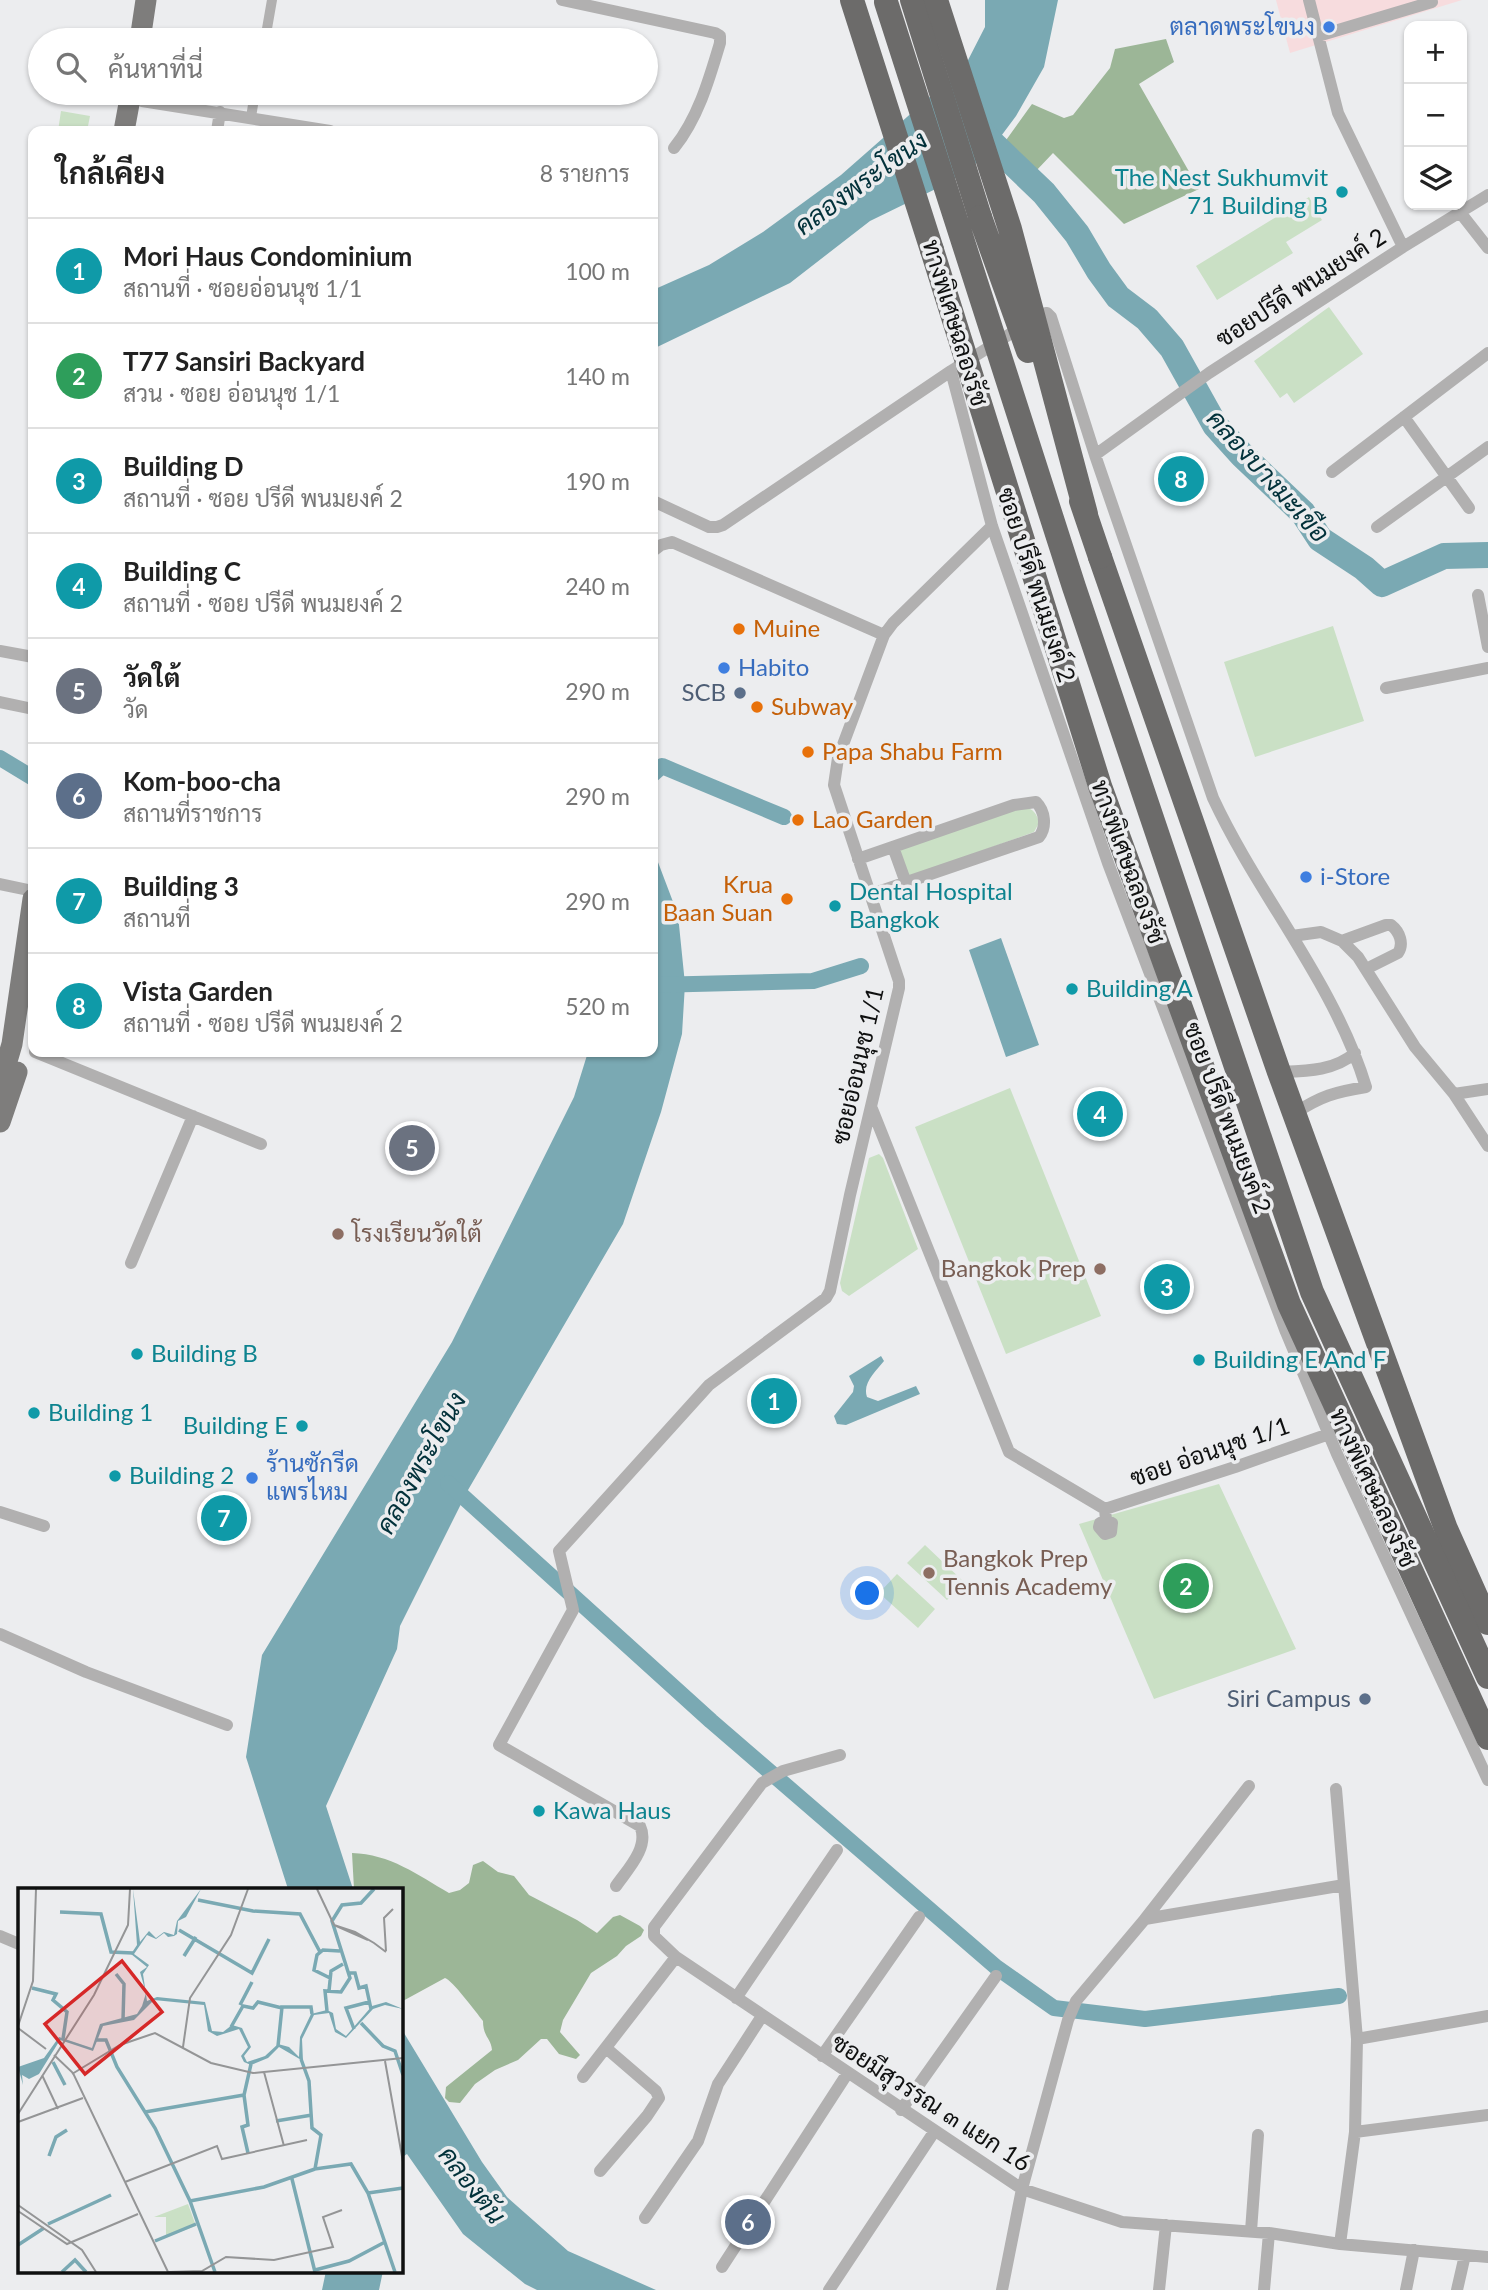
<!DOCTYPE html>
<html lang="th">
<head>
<meta charset="utf-8">
<style>
	body { margin:0; font-family:Lato,Sarabun,sans-serif; background:#f2f2f2; color:#222 }
	.controls { position:absolute; right:21px; top:21px; display:grid; overflow:hidden; border-radius:14px; box-shadow:0 2px 5px #0004 }
	.controls button { width:63px; height:63px; display:grid; place-items:center; padding:0; border:0; border-bottom:2px solid #e0e0e0; background:#fff; color:#222; font:35px sans-serif }
	.you { position:absolute; left:868px; top:1594px; width:24px; height:24px; margin:-18px; border:5px solid #fff; border-radius:50%; background:#1a73e8; box-shadow:0 0 0 10px #1a73e833 }
	.badge { display:grid; place-items:center; width:46px; height:46px; border-radius:50%; background:#2563eb; color:#fff; font-size:23px; font-weight:700 }
	.pin { position:absolute; translate:-50% -50%; border:4px solid #fff; box-shadow:0 2px 7px #0006 }
	.list { margin:0; padding:0; list-style:none }
	h2 { display:flex; justify-content:space-between; align-items:center; height:91px; margin:0; padding:0 28px; font-size:30px }
	h2 small { font-size:23px; font-weight:400; color:#767676 }
	.list li { display:grid; grid-template-columns:46px 1fr auto; gap:21px; align-items:center; box-sizing:border-box; height:105px; padding:0 28px; border-top:2px solid #e0e0e0 }
	.list b { display:block; font-size:26px; white-space:nowrap }
	.list p { margin:0; font-size:23px; white-space:nowrap; color:#767676 }
	.list em { font-size:23px; font-style:normal; color:#767676 }
	.icon { flex:none; width:38px; height:38px; fill:none; stroke:currentColor; stroke-width:2; stroke-linecap:round; stroke-linejoin:round }
	.map { position:relative; flex:none; width:1488px; height:2290px; overflow:hidden }
	.search { position:absolute; background:#fff; box-shadow:0 2px 5px #0004; left:28px; top:28px; width:630px; height:77px; display:flex; align-items:center; gap:18px; box-sizing:border-box; padding:0 24px; border-radius:38px; color:#767676; font-size:26px }
	.panel { position:absolute; background:#fff; box-shadow:0 2px 5px #0004; left:28px; top:126px; width:630px; height:931px; border-radius:14px }
	.map>svg:first-child { display:block }
	.commercial { fill:#f7dcde }
	.green { fill:#cae0c5 }
	.forest { fill:#9cb697 }
	.water { fill:#7aa9b3 }
	.lines { fill:none; stroke-linecap:round; stroke-linejoin:round }
	.canal { stroke:#7aa9b3; stroke-width:16 }
	.river { stroke:#7aa9b3; stroke-width:26 }
	.pedestrian { stroke:#b1b0b0; stroke-width:10 }
	.minor { stroke:#b1b0b0; stroke-width:12 }
	.primary { stroke:#7e7d7c; stroke-width:21 }
	.motorway { stroke:#6c6b6a; stroke-width:24 }
	.motorway-bridge { stroke:#6c6b6a; stroke-width:24 }
	.shop-dot { fill:#3f7fe0; stroke:#ecedef; stroke-width:2.5 }
	.culture-dot { fill:#0f9aa8; stroke:#ecedef; stroke-width:2.5 }
	.food-dot { fill:#e8710a; stroke:#ecedef; stroke-width:2.5 }
	.service-dot { fill:#5c6f8a; stroke:#ecedef; stroke-width:2.5 }
	.education-dot { fill:#8d6e63; stroke:#ecedef; stroke-width:2.5 }
	.labels { text-anchor:middle; stroke-width:7; stroke-linejoin:round; paint-order:stroke }
	.shop-label { font-size:24px; fill:#366cbe; stroke:#ecedef; text-anchor:start }
	.culture-label { font-size:24px; fill:#0d838f; stroke:#ecedef; text-anchor:start }
	.street-label { font-size:24px; fill:#0f1010; stroke:#ecedef }
	.food-label { font-size:24px; fill:#c56008; stroke:#ecedef; text-anchor:start }
	.service-label { font-size:24px; fill:#4e5e75; stroke:#ecedef; text-anchor:end }
	.education-label { font-size:24px; fill:#785e54; stroke:#ecedef; text-anchor:start }
	.water-label { font-size:26px; font-style:italic; fill:#02313a; stroke:#ecedef }
	.inset-river { fill:none; stroke:#7aa9b3; stroke-width:3.5 }
	.inset-road { fill:none; stroke:#949596; stroke-width:2 }
	.view { fill:#d62828; fill-opacity:0.15; stroke:#d62828; stroke-width:3.5 }
	.inset-edge { fill:none; stroke:#0f1010; stroke-width:3.5 }
</style>
</head>
<body>
<div class="map">
<svg width="1488" height="2290" viewBox="0 0 1488 2290">
	<rect width="100%" height="100%" fill="#ecedef"/>
	<path class="commercial" d="M1276 0H1462L1290 53Z"/>
	<path class="green" d="M61 111 90 116 87 131H58Z
		M1309 197 1322 220 1286 242 1293 253 1217 300 1196 266Z
		M1329 307 1363 354 1294 403 1287 393 1280 398 1254 361Z
		M1333 626 1364 721 1255 757 1224 662Z
		M1024 807C1034 809 1037 814 1039 823L1034 832 909 877 897 850Z
		M1010 1088 1101 1316 1006 1354 915 1127Z
		M879 1154 883 1158 918 1249 849 1296 842 1291 840 1283 869 1158Z
		M1219 1484 1296 1649 1154 1699 1079 1524Z
		M925 1545 964 1582 947 1600 907 1563Z
		M897 1574 935 1609 918 1628 879 1593Z"/>
	<path class="forest" d="M1166 39 1174 62 1139 84 1199 189 1124 224 1053 153 1035 172 1004 143 1032 104 1064 118 1073 115 1110 68 1115 49Z
		M352 1853C390 1854 418 1875 449 1893L460 1890 469 1883 473 1865 483 1861 498 1872 514 1876 529 1895 577 1920 597 1933 613 1917 620 1915 640 1926 644 1930 641 1936 626 1946 617 1956 591 1973 563 2020 560 2032 580 2055 576 2059 559 2054 547 2039H541L518 2060 495 2070 475 2084 460 2103 449 2102 445 2098 446 2087 492 2050C491 2038 483 2037 483 2021 476 2012 452 1980 445 1978L401 2002V1889H354Z"/>
	<path class="water" d="M985 0H1058L1044 67 1016 116 987 155 952 181 870 221 790 283 653 349V290L709 265 763 232 841 175 965 66 985 27Z
		M653 849 678 915 685 984 682 1034 661 1112 623 1224 468 1490 400 1626 397 1649 326 1806 353 1889H288L246 1757 262 1655 452 1342 574 1097 588 1052H653Z
		M1001 938 1039 1045 1006 1057 969 950Z
		M881 1356 884 1361C876 1371 862 1383 867 1397L878 1401 916 1386 920 1394 846 1425 837 1424 834 1416 853 1392 854 1386 849 1376Z
		M401 2028 482 2162 507 2197 568 2251 656 2290H537L525 2284 463 2234 407 2154 401 2158Z
		M326 2271H383L379 2290H322Z"/>
	<g class="lines">
		<path class="canal" d="M0 758 33 778
			M653 774 662 766 784 817
			M653 985 813 981 861 966
			M448 1483 711 1721 996 1967 1054 2008 1145 2019 1339 1996"/>
		<path class="river" d="M971 123 1044 193 1077 234 1099 271 1118 297 1147 319 1172 348 1215 425 1242 455 1303 513 1320 539 1364 568 1382 584 1444 556 1488 555"/>
		<path class="pedestrian" d="M265 40 272 0
			M251 117 255 93"/>
		<path class="minor" d="M562 0 715 33 720 36V43C709 80 698 118 674 148
			M1309 0 1338 113 1403 247
			M1318 36 1432 2
			M142 101 330 131
			M217 131 220 112
			M1459 211 1488 248
			M1404 417 1469 508
			M1095 455 1209 373 1403 247 1488 195
			M1332 472 1488 353
			M653 501 709 527H717L723 525 951 371
			M1377 527 1488 447
			M1478 595 1488 647
			M884 635 893 623 992 526
			M0 651 33 657
			M1386 688 1488 668
			M0 702 33 709
			M893 847 906 883
			M858 859 1014 805 1036 802C1045 811 1047 827 1039 837L869 895
			M0 884 33 891
			M1292 936 1321 932 1342 941 1358 957 1415 1047 1454 1094 1488 1146
			M1342 941 1386 925H1391C1400 932 1404 944 1398 953L1366 969
			M35 1052 261 1144
			M1279 1072C1307 1071 1334 1071 1355 1053
			M1454 1094 1488 1089
			M872 1109 1009 1452 1105 1509 1235 1467 1329 1434
			M1295 1113C1321 1096 1335 1092 1366 1087 1335 984 1258 895 1213 798L1095 455 1051 317 1047 313 1042 314 951 371 992 526 1108 863 1286 1332 1337 1454 1488 1780
			M131 1263 193 1116
			M1105 1509 1106 1520 1112 1523 1111 1532 1105 1534 1099 1527 1100 1523 1106 1520
			M0 1512 44 1526
			M0 1634 86 1672 227 1725
			M840 1755 783 1771 762 1783 654 1927V1936L676 1957 1022 2189 1122 2222 1269 2233 1340 2244 1488 2257
			M1336 1789 1357 2039 1355 2132 1340 2244
			M616 1886C627 1870 650 1847 640 1826L499 1745 573 1610 559 1551 709 1385 826 1298 830 1291 850 1195 899 988V981L834 785 838 758 884 635 672 542 661 545 653 551
			M1145 1919 1249 1786
			M0 1936 19 1944
			M736 1998 837 1850
			M1357 2039 1488 2016
			M822 2056 919 1917
			M583 2077 676 1957
			M901 2110 996 1976
			M1355 2132 1488 2115
			M600 2171 647 2116 659 2098 656 2091 606 2048
			M645 2218 698 2141 718 2084 762 2016
			M1251 2231 1258 2135
			M722 2267 847 2074
			M829 2290 934 2132
			M1002 2290 1022 2189 1068 2020 1076 2001 1145 1919 1344 1885
			M1159 2290 1166 2225
			M1264 2290 1269 2233
			M1406 2290 1414 2250
			M1457 2290 1465 2255"/>
		<path class="primary" d="M140 40 146 0
			M124 131 131 93
			M0 1085 12 1044 33 899
			M0 1122 17 1072"/>
		<path class="motorway" d="M852 0 932 250
			M912 0 980 217
			M1100 557 1279 1072 1446 1529 1488 1623"/>
		<path class="motorway-bridge" d="M936 0 1010 229 1086 514
			M886 2 1074 587 1312 1292 1488 1677
			M980 217 1028 351
			M932 250 1100 786 1289 1304 1488 1738
			M1081 501 1100 557"/>
	</g>
	<g class="shop-dot">
		<circle cx="1329" cy="27" r="7"/>
		<circle cx="724" cy="668" r="7"/>
		<circle cx="1306" cy="877" r="7"/>
		<circle cx="252" cy="1478" r="7"/>
	</g>
	<g class="culture-dot">
		<circle cx="1342" cy="192" r="7"/>
		<circle cx="835" cy="906" r="7"/>
		<circle cx="1072" cy="989" r="7"/>
		<circle cx="137" cy="1354" r="7"/>
		<circle cx="1199" cy="1360" r="7"/>
		<circle cx="34" cy="1413" r="7"/>
		<circle cx="302" cy="1426" r="7"/>
		<circle cx="115" cy="1476" r="7"/>
		<circle cx="539" cy="1811" r="7"/>
	</g>
	<g class="food-dot">
		<circle cx="739" cy="629" r="7"/>
		<circle cx="757" cy="707" r="7"/>
		<circle cx="808" cy="752" r="7"/>
		<circle cx="798" cy="820" r="7"/>
		<circle cx="787" cy="899" r="7"/>
	</g>
	<g class="service-dot">
		<circle cx="740" cy="693" r="7"/>
		<circle cx="1365" cy="1699" r="7"/>
	</g>
	<g class="education-dot">
		<circle cx="338" cy="1234" r="7"/>
		<circle cx="1100" cy="1269" r="7"/>
		<circle cx="929" cy="1573" r="7"/>
	</g>
	<g class="labels">
		<g class="shop-label">
			<text x="1315" y="35" text-anchor="end">ตลาดพระโขนง</text>
			<text x="738" y="676">Habito</text>
			<text x="1320" y="885">i-Store</text>
			<text x="266" y="1472">ร้านซักรีด<tspan x="266" dy="28">แพรไหม</tspan></text>
		</g>
		<g class="culture-label">
			<text x="1328" y="186" text-anchor="end">The Nest Sukhumvit<tspan x="1328" dy="28">71 Building B</tspan></text>
			<text x="849" y="900">Dental Hospital<tspan x="849" dy="28">Bangkok</tspan></text>
			<text x="1086" y="997">Building A</text>
			<text x="151" y="1362">Building B</text>
			<text x="1213" y="1368">Building E And F</text>
			<text x="48" y="1421">Building 1</text>
			<text x="288" y="1434" text-anchor="end">Building E</text>
			<text x="129" y="1484">Building 2</text>
			<text x="553" y="1819">Kawa Haus</text>
		</g>
		<g class="street-label">
			<text transform="translate(1301 288) rotate(-33)" y="8">ซอยปรีดี พนมยงค์ 2</text>
			<text transform="translate(955 323) rotate(73)" y="8">ทางพิเศษฉลองรัช</text>
			<text transform="translate(1036 585) rotate(72)" y="8">ซอย ปรีดี พนมยงค์ 2</text>
			<text transform="translate(1128 862) rotate(70)" y="8">ทางพิเศษฉลองรัช</text>
			<text transform="translate(858 1066) rotate(-77)" y="8">ซอยอ่อนนุช 1/1</text>
			<text transform="translate(1227 1118) rotate(69)" y="8">ซอย ปรีดี พนมยงค์ 2</text>
			<text transform="translate(1210 1452) rotate(-19)" y="8">ซอย อ่อนนุช 1/1</text>
			<text transform="translate(1373 1488) rotate(65)" y="8">ทางพิเศษฉลองรัช</text>
			<text transform="translate(931 2103) rotate(33)" y="8">ซอยมีสุวรรณ ๓ แยก 16</text>
		</g>
		<g class="food-label">
			<text x="753" y="637">Muine</text>
			<text x="771" y="715">Subway</text>
			<text x="822" y="760">Papa Shabu Farm</text>
			<text x="812" y="828">Lao Garden</text>
			<text x="773" y="893" text-anchor="end">Krua<tspan x="773" dy="28">Baan Suan</tspan></text>
		</g>
		<g class="service-label">
			<text x="726" y="701">SCB</text>
			<text x="1351" y="1707">Siri Campus</text>
		</g>
		<g class="education-label">
			<text x="352" y="1242">โรงเรียนวัดใต้</text>
			<text x="1086" y="1277" text-anchor="end">Bangkok Prep</text>
			<text x="943" y="1567">Bangkok Prep<tspan x="943" dy="28">Tennis Academy</tspan></text>
		</g>
		<g class="water-label">
			<text transform="translate(861 183) rotate(-36)" y="9">คลองพระโขนง</text>
			<text transform="translate(1268 476) rotate(48)" y="9">คลองบางมะเขือ</text>
			<text transform="translate(421 1463) rotate(-61)" y="9">คลองพระโขนง</text>
			<text transform="translate(472 2185) rotate(52)" y="9">คลองตัน</text>
		</g>
	</g>
	<g transform="translate(18 1888)">
		<rect width="385" height="385" fill="#ecedef"/>
		<path d="M170 316 178 338 148 349V329H136Z" fill="#cae0c5"/>
		<path d="M115 1 122 54 131 43 138 50 146 44 156 47 159 33 183 1 168 29 160 33 159 46 156 48 150 49 146 45 138 51 129 47 116 66 131 77 125 86 129 113 139 109 187 114 194 143 205 144 214 137 224 140 233 159 226 168 229 174 247 168 260 156 271 159 281 169 282 149 293 126 309 122 315 125 318 141 328 148 354 118 368 114 385 121 367 117 355 121 328 150 317 144 311 125 296 127 284 151 285 173 261 159 250 170 233 177 226 174 223 168 230 159 221 141 199 148 190 143 186 117 136 112 116 132 85 138 75 163 42 152 21 186 11 191 4 187 5 197 0 179 26 170 41 149 74 160 82 136 119 126 124 118 128 105 122 84 129 79 113 66 119 57Z" fill="#7aa9b3"/>
		<path class="inset-river" d="M180 12 235 23 282 26 302 64M42 24 83 26 93 64 115 65M161 42 234 85 251 51M166 68 178 49M331 85H337L341 100 348 98 353 121M98 86 106 96 105 132M312 90 296 82 299 67 305 62 322 63M14 100 38 106 35 112 49 124 45 151M311 103 313 83 325 76M222 117 234 94M309 123 307 103 323 104 332 90 314 33 324 17 343 15 356 1M343 135 365 158 377 163 385 187M213 139 225 118 235 120 240 114 264 120M336 141 328 120 351 114M78 152H88L99 179 137 240 172 313 197 384M260 158 264 119H293L294 126M283 171 291 193 294 240 303 247 297 281 333 276 350 305 377 384M35 174 47 197M127 224 226 207M258 233 294 227M230 265 224 239 230 237 226 207 233 176M31 268 38 249 49 242M274 291 297 384M350 305 385 300M172 313 246 299 297 281M30 336 93 307M137 353 178 336M0 357 26 340M297 382 331 373 367 354M44 384 57 372 68 384"/>
		<path class="inset-road" d="M299 1 316 37M350 52 316 37 337 44 356 55 368 64M368 63 366 30 375 21M0 138 15 93 18 1M0 140 28 161M165 159 172 110 213 47 230 1M36 167 55 185 150 384M367 173 385 274M246 184 266 258M54 186 102 157 137 145 193 175 235 185 385 170M24 187 40 221M0 226 76 107 110 37 112 1M0 234 65 210M107 294 199 258 204 271 289 252M0 317 64 362 78 384M0 323 49 356 120 326M150 384 184 383 208 369 256 372 315 359 305 329 324 322"/>
		<path class="view" d="M104 73 144 124 67 186 27 136Z"/>
		<rect width="385" height="385" class="inset-edge"/>
	</g>
</svg>
<div class="controls">
<button>+</button>
<button>−</button>
<button><svg class="icon" aria-label="layers" viewBox="0 0 24 24"><path d="M12 4l9 5-9 5-9-5zM3 14l9 5 9-5"/></svg></button>
</div>
<div class="you"></div>
<div class="pin badge" style="left:774px;top:1401px;background:#0f9aa8">1</div>
<div class="pin badge" style="left:1186px;top:1586px;background:#2e9e5b">2</div>
<div class="pin badge" style="left:1167px;top:1287px;background:#0f9aa8">3</div>
<div class="pin badge" style="left:1100px;top:1114px;background:#0f9aa8">4</div>
<div class="pin badge" style="left:412px;top:1148px;background:#6b7280">5</div>
<div class="pin badge" style="left:748px;top:2222px;background:#5c6f8a">6</div>
<div class="pin badge" style="left:224px;top:1518px;background:#0f9aa8">7</div>
<div class="pin badge" style="left:1181px;top:479px;background:#0f9aa8">8</div>
<div class="search"><svg class="icon" aria-label="search" viewBox="0 0 24 24"><circle cx="10" cy="10" r="6"/><path d="M15 15l6 6"/></svg>ค้นหาที่นี่</div>
<section class="panel">
<h2>ใกล้เคียง<small>8 รายการ</small></h2>
<ul class="list">
<li><span class="badge" style="background:#0f9aa8">1</span><div><b>Mori Haus Condominium</b><p>สถานที่ · ซอยอ่อนนุช 1/1</p></div><em>100 m</em></li>
<li><span class="badge" style="background:#2e9e5b">2</span><div><b>T77 Sansiri Backyard</b><p>สวน · ซอย อ่อนนุช 1/1</p></div><em>140 m</em></li>
<li><span class="badge" style="background:#0f9aa8">3</span><div><b>Building D</b><p>สถานที่ · ซอย ปรีดี พนมยงค์ 2</p></div><em>190 m</em></li>
<li><span class="badge" style="background:#0f9aa8">4</span><div><b>Building C</b><p>สถานที่ · ซอย ปรีดี พนมยงค์ 2</p></div><em>240 m</em></li>
<li><span class="badge" style="background:#6b7280">5</span><div><b>วัดใต้</b><p>วัด</p></div><em>290 m</em></li>
<li><span class="badge" style="background:#5c6f8a">6</span><div><b>Kom-boo-cha</b><p>สถานที่ราชการ</p></div><em>290 m</em></li>
<li><span class="badge" style="background:#0f9aa8">7</span><div><b>Building 3</b><p>สถานที่</p></div><em>290 m</em></li>
<li><span class="badge" style="background:#0f9aa8">8</span><div><b>Vista Garden</b><p>สถานที่ · ซอย ปรีดี พนมยงค์ 2</p></div><em>520 m</em></li>
</ul>
</section>
</div>
</body>
</html>
